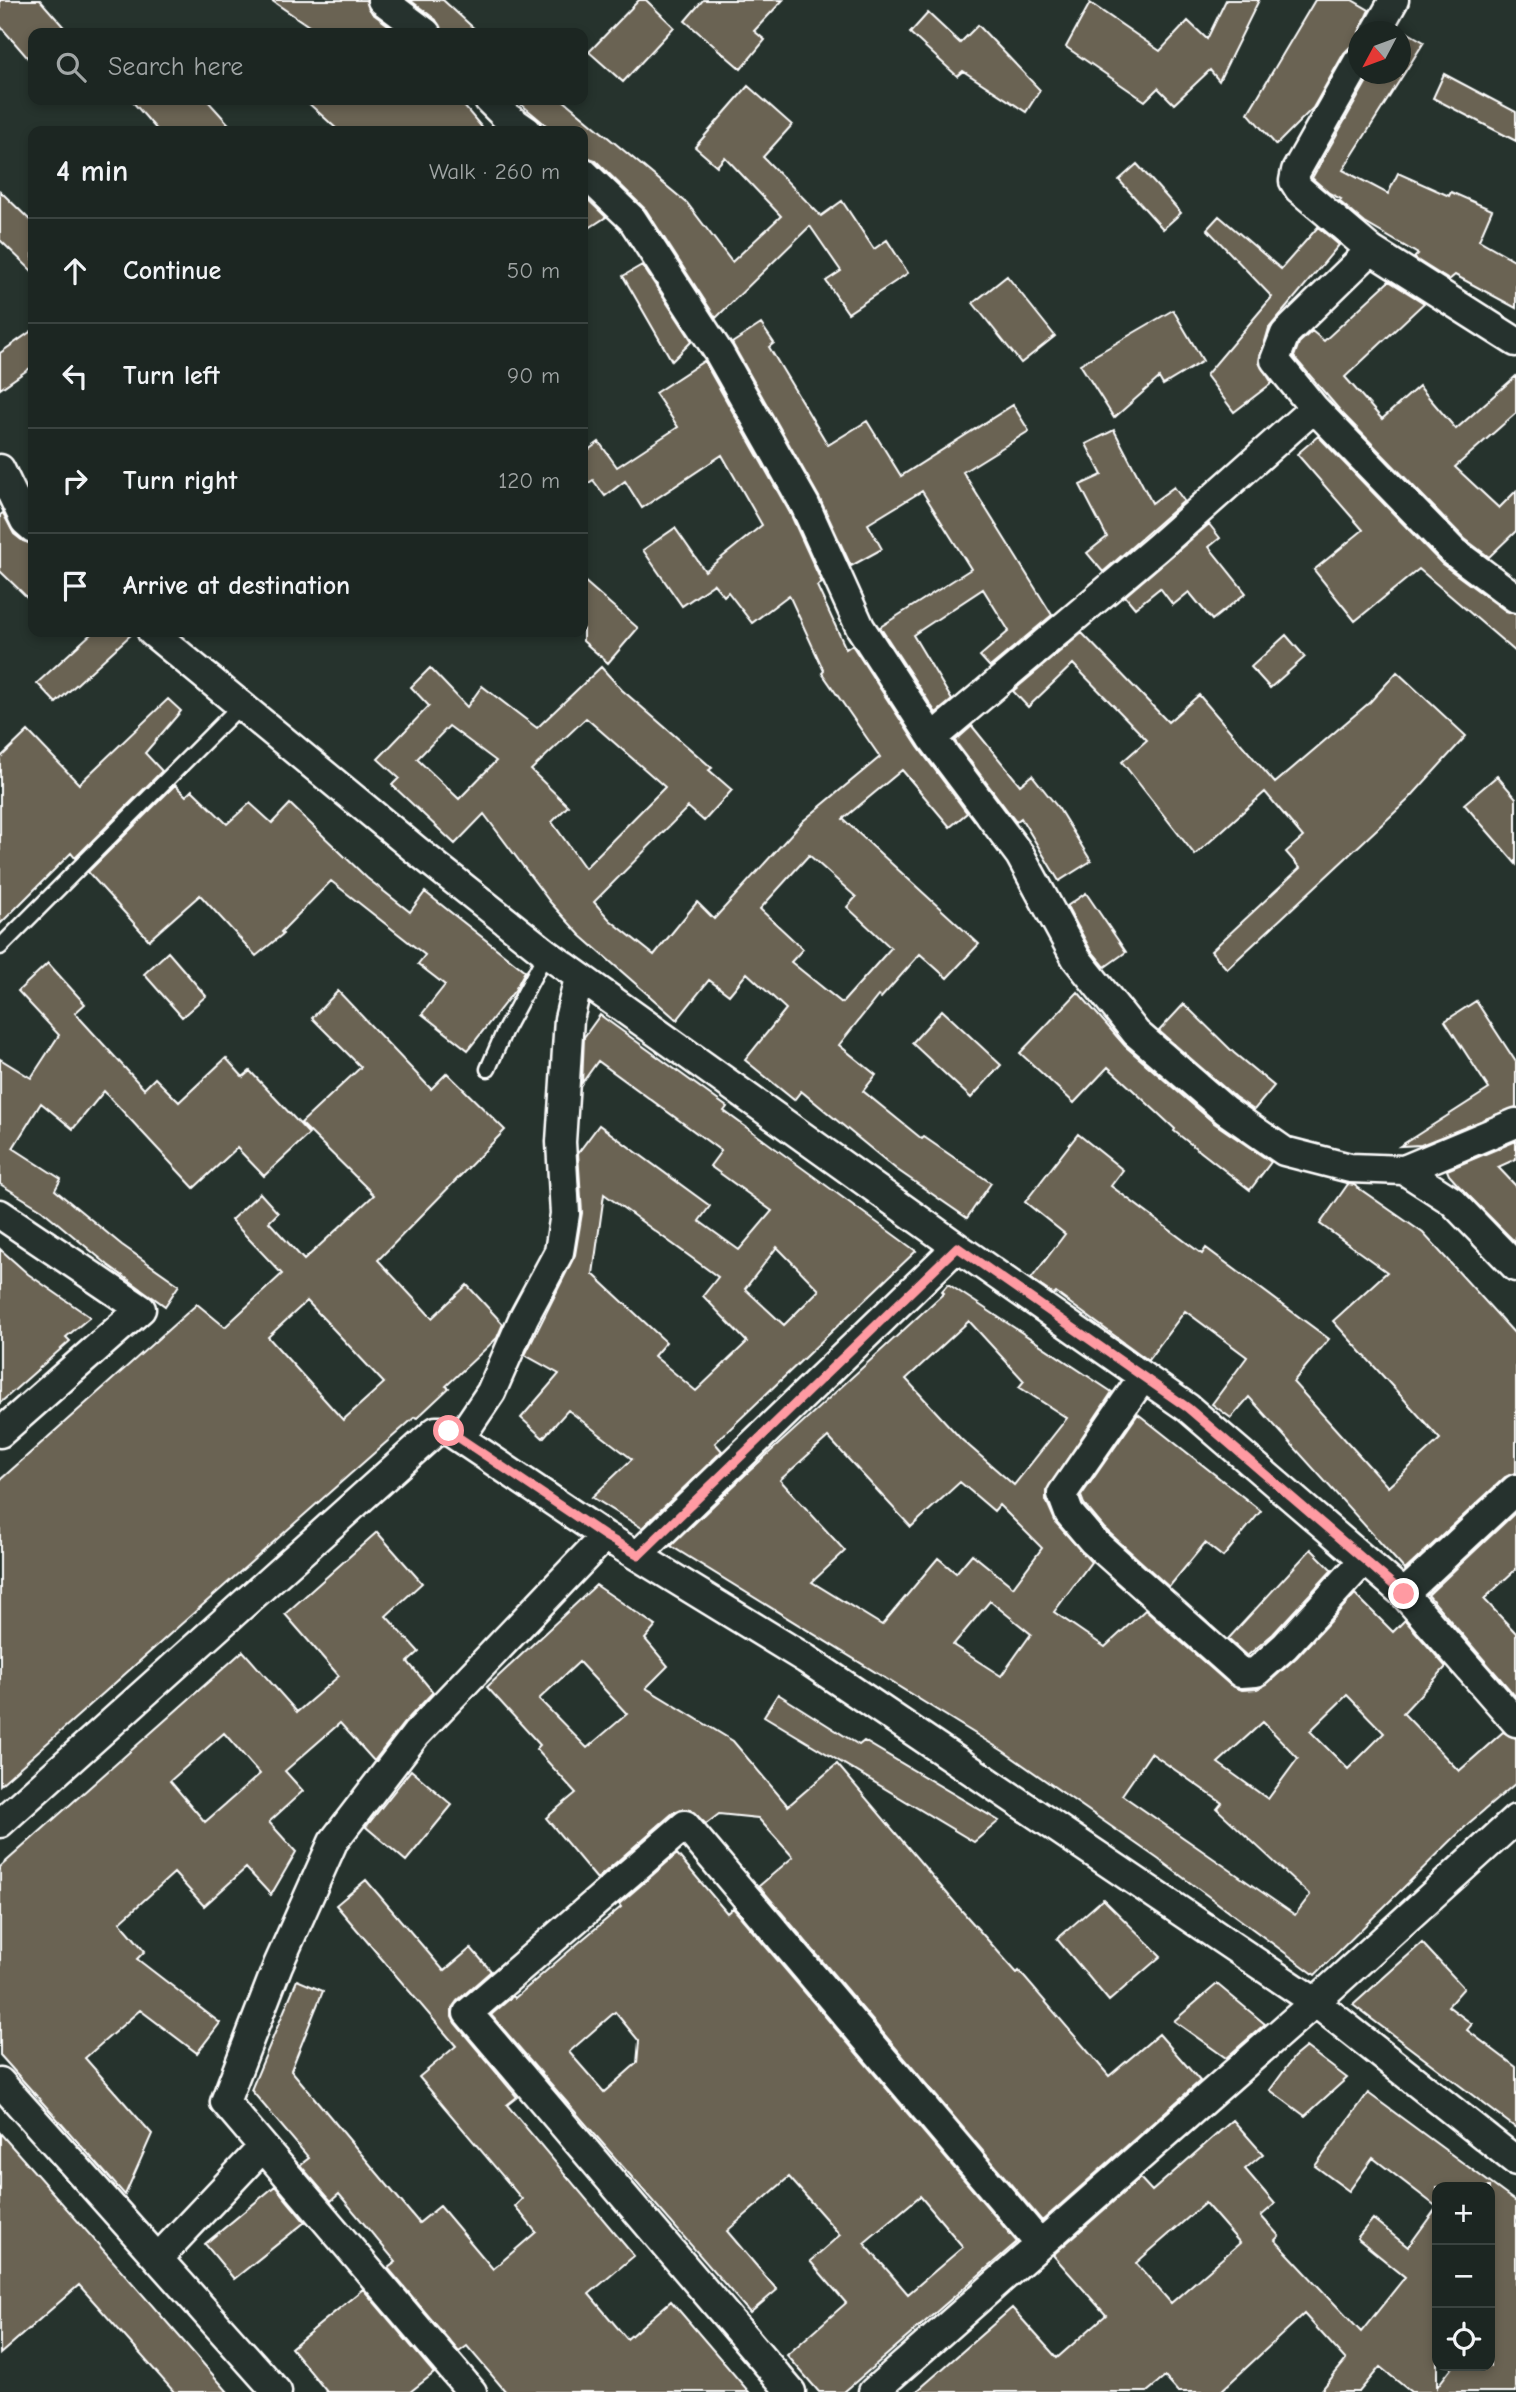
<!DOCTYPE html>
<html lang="en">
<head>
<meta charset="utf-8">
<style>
	body { margin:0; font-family:"Comic Neue",sans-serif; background:#252e2a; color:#f1f3f6 }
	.controls { position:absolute; right:21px; bottom:21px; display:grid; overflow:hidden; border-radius:14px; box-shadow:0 4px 10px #0003 }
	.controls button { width:63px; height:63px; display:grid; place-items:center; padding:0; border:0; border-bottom:2px solid #3a4340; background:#1c2622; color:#f1f3f6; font:35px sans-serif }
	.compass { position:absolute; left:1348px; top:21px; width:63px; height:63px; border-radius:50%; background:#1c2622; box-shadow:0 4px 10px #0003; rotate:229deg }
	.stop { position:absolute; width:21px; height:21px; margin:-16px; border:5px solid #ff9aa2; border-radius:50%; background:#fff }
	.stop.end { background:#ff9aa2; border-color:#fff; box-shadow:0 2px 7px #0008 }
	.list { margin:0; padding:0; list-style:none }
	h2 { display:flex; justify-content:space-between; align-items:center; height:91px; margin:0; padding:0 28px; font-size:30px }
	h2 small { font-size:23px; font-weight:400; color:#a0a5a5 }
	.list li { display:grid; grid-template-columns:46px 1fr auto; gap:21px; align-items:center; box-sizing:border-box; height:105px; padding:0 28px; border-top:2px solid #3a4340 }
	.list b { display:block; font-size:26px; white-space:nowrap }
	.list em { font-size:23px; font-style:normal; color:#a0a5a5 }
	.icon { flex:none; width:38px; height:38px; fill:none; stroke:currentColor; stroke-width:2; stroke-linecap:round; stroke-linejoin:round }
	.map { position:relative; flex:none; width:1516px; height:2392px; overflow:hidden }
	.search { position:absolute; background:#1c2622; box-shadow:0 4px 10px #0003; left:28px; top:28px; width:560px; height:77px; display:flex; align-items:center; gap:18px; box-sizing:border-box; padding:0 24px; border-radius:14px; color:#a0a5a5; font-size:26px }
	.panel { position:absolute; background:#1c2622; box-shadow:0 4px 10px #0003; left:28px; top:126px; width:560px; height:511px; border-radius:14px }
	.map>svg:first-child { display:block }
	.building { fill:#6a6353; stroke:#fff; stroke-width:2; fill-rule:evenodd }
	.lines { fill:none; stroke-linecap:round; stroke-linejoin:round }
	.lane-casing { stroke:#fff; stroke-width:19 }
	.street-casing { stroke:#fff; stroke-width:33 }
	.lane { stroke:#26332d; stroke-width:14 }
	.street { stroke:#26332d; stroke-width:28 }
	.route { stroke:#ff9aa2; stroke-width:9 }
</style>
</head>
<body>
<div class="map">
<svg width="1516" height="2392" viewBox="0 0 1516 2392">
	<rect width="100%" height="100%" fill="#26332d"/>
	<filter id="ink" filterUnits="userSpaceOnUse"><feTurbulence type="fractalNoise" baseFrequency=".0143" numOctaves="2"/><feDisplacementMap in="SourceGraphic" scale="14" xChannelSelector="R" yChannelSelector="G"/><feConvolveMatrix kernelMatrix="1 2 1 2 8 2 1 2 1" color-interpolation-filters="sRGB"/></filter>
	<g filter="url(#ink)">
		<path class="building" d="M0 0H40L69 33H33V64L0 26Z
			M271 0H366L372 13 399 33H319Z
			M410 0H443L479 33H442L436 20Z
			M639 0H646L674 27 623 82 589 52Z
			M703 0H783L754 31 765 40 741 69 685 21Z
			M1226 0H1259L1219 81 1210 70 1174 104 1158 88 1145 101 1066 47 1090 3 1160 51 1188 21 1207 39Z
			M1315 0H1352L1369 10 1359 32V45L1350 47 1344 53 1313 108 1276 145 1248 113Z
			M928 13 960 43 978 25 1040 90 1026 112 963 71 957 76 910 33Z
			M1398 27 1424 42 1343 170 1388 194 1398 173 1449 196 1451 192 1492 210 1479 240 1516 261V308L1455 275 1449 280 1414 258 1418 254 1365 223 1339 201 1341 199 1329 193 1312 178 1371 74H1401V32H1395Z
			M1444 74 1516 112V141L1433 98Z
			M748 86 792 125 763 157 821 216 842 201 874 249 887 240 908 273 848 313 826 281 841 271 810 226 716 318 646 210 595 160 583 156V131H553L516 100H563L687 203 732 262 781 216 725 157 717 166 695 147Z
			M131 100H207L235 131H158Z
			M305 100H459L485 131H339Z
			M1137 164 1181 213 1163 229 1119 180Z
			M0 191 33 223V272L0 240Z
			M583 195 606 217 583 232Z
			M1219 216 1281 269 1318 227 1339 245 1269 328 1259 362 1272 383 1234 412 1206 375 1272 297 1207 229Z
			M642 265 692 341 672 361 623 276Z
			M1007 276 1055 336 1021 363 973 303Z
			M1389 281 1424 303 1345 377 1382 419 1419 386 1456 429 1516 376V413L1455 467 1499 508 1516 491V531L1489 557 1465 539 1343 414 1294 357 1299 343 1312 331 1324 341Z
			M1173 310 1203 361 1163 385 1159 378 1114 418 1080 364Z
			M761 324 774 343 769 347 828 445 867 421 901 476 1013 405 1029 431 963 472 1052 615 990 667 980 656 1009 631 983 589 913 635 952 700 936 713 880 627 971 569 922 491 868 524 882 549 851 566 819 497 732 343Z
			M33 330V366L0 389V353Z
			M704 361 790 513 822 583 817 586 846 649 852 645 918 747 967 813 950 827 902 770 843 819 979 944 947 978 920 954 881 998 878 996 839 1045 876 1075 863 1091 922 1139 924 1137 991 1183 967 1218 896 1169 801 1091 794 1100 745 1060 786 1009 747 973 729 995 709 980 677 1020 580 935 550 902 484 814 455 844 392 785 399 778 378 759 429 706 411 687 430 668 467 707 482 686 537 728 601 667 622 690 712 768 709 770 732 790 704 821 688 807 594 902 610 920 654 955 697 902 714 919 803 821 880 757 822 673 824 671 789 595 752 623 728 592 724 596 713 583 714 584 682 606 643 550 675 528 705 571 762 525 722 455 642 508 625 481 605 496 593 480 583 487V454L599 442 617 467 678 427 655 393ZM586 718 665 787 585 868 552 822 568 806 531 770ZM449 726 496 761 459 799 417 759ZM809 855 856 897 847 907 891 948 842 1003 791 962 803 949 760 909Z
			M1114 430 1152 503 1174 487 1184 501 1103 572 1087 553 1107 537 1080 485 1102 475 1086 444Z
			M1318 436 1442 564 1506 611 1516 614V652L1419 569 1355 621 1314 570 1363 530 1297 454Z
			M3 513 14 534 23 541 33 544V603L0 571V515Z
			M1209 524 1220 538 1209 547 1246 593 1212 620 1189 592 1173 605 1160 588 1135 608 1125 596Z
			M583 580 638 628 608 663 583 641Z
			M93 632H134L56 703 37 683Z
			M1082 633 1168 722 1199 695 1275 783 1370 702 1397 672 1466 736 1408 800 1227 969 1211 951 1300 868 1286 852 1303 837 1265 792 1195 855 1122 762 1147 740 1073 664 1028 707 1013 691Z
			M1286 635 1305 657 1270 688 1251 667Z
			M168 699 181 711 145 753 162 771 75 858 71 853 0 924V758L28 731 79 784Z
			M972 726 1020 785 1032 775 1059 809 1091 861 1059 881 1021 818 1016 822 955 741Z
			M1497 776 1516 798V864L1464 804Z
			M175 785 186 796 192 790 227 824 250 803 272 823 290 804 367 878 410 912 425 892 525 971 515 990 468 1050 422 1014 445 985 418 964 425 955 331 881 281 932 283 934 256 956 200 895 149 940 88 872Z
			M1086 893 1126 952 1105 967 1090 949 1067 906Z
			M168 952 206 996 182 1017 144 974Z
			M48 963 85 1004 75 1013 144 1089 155 1078 179 1102 226 1058 243 1077 250 1071 309 1134 264 1176 237 1148 194 1188 104 1091 73 1129 41 1103 13 1148 61 1179 55 1190 122 1245 179 1285 165 1306 108 1265 42 1210 0 1184V1059L31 1078 59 1035 18 991Z
			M338 991 431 1089 447 1073 505 1130 378 1260 432 1318 467 1285 503 1324 497 1338 446 1386 449 1388 417 1418 415 1417 330 1492 0 1785V1480L197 1304 225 1327 282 1274 231 1220 260 1193 278 1213 269 1222 304 1260 374 1195 301 1123 361 1067 312 1018ZM307 1301 384 1383 343 1420 268 1337Z
			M1078 992 1125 1046 1214 1123 1271 1162 1250 1190 1174 1131 1175 1129 1108 1067 1074 1103 1020 1053Z
			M1476 1001 1516 1062V1107L1421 1145 1400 1146 1489 1089 1445 1021Z
			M1184 1004 1234 1053 1274 1086 1254 1110 1235 1097 1159 1031Z
			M942 1010 1001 1065 971 1098 912 1043Z
			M600 1015 727 1107 724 1111 916 1251 715 1443 722 1451 642 1528 592 1497 632 1459 568 1410 543 1438 521 1418 559 1374 525 1355 575 1255 582 1213 578 1153 599 1125 710 1206 699 1221 739 1250 772 1211 710 1166 721 1151 598 1061 582 1083 584 1037ZM604 1194 718 1277 703 1296 747 1342 696 1391 654 1356 666 1342 593 1274ZM777 1247 819 1290 784 1325 745 1289Z
			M1078 1134 1123 1170 1111 1186 1202 1254 1206 1248 1329 1339 1293 1382 1388 1487 1440 1439 1333 1321 1387 1272 1320 1224 1348 1184 1354 1185 1423 1233 1516 1335V1473L1505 1477 1405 1570 1249 1397 1231 1418 1212 1404 1247 1357 1185 1311 1148 1360 1056 1293 1054 1295 1031 1279 1065 1234 1025 1202Z
			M1516 1141V1159L1498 1167 1516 1186V1243L1458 1185 1449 1175 1447 1170Z
			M0 1249 28 1274 90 1317 66 1337 70 1341 0 1403Z
			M948 1284 1112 1392 1046 1491V1500L1056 1523 1091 1562 1054 1612 1105 1647 1145 1610 1230 1685 1242 1690 1257 1689 1267 1684 1297 1657 1355 1594 1393 1632 1405 1620 1446 1667 1403 1713 1459 1771 1503 1732 1516 1738V1783L1469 1823 1315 1975 1158 1859 1003 1751 671 1546 745 1475 944 1293 942 1291ZM969 1321 1024 1381 1019 1387 1067 1418 1014 1485 961 1439 906 1379ZM828 1437 911 1527 960 1482 994 1511 999 1505 1042 1548 1013 1587 972 1554 956 1573 938 1558 882 1625 812 1582 845 1551 780 1480ZM990 1601 1031 1634 1001 1676 953 1645ZM1347 1695 1384 1733 1348 1769 1310 1731ZM1263 1722 1298 1758 1268 1799 1218 1763ZM1151 1753 1222 1803 1217 1809 1310 1895 1295 1915 1122 1795Z
			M1138 1414 1261 1511 1223 1557 1205 1543 1169 1587 1104 1528 1084 1504 1081 1496Z
			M1516 1512V1569L1484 1599 1516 1633V1697L1428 1595Z
			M377 1532 422 1583 386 1616 419 1652 408 1662 433 1692 403 1724 374 1761 340 1723 285 1771 303 1791 269 1822 296 1852 271 1895 246 1868 204 1906 174 1873 120 1922 145 1951 137 1959 220 2023 197 2053 140 2010 85 2058 152 2134 125 2195 0 2055V1867L243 1651 297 1712 339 1676 285 1614ZM224 1733 260 1774 205 1822 170 1781Z
			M1311 1549 1332 1570 1273 1634 1247 1656 1228 1639Z
			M596 1585 656 1626 645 1639 668 1666 646 1688 733 1741 788 1806 837 1764 962 1911 1017 1973 1019 1971 1109 2076 1159 2034 1200 2081 1042 2221 759 1886 793 1857 758 1818 719 1814 706 1824 691 1810 681 1809 674 1812 597 1879 546 1818 576 1793 536 1749 540 1745 487 1687ZM579 1662 627 1714 587 1748 539 1699Z
			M778 1694 859 1745 864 1741 999 1821 974 1842 764 1716Z
			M411 1770 452 1805 406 1861 366 1827Z
			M677 1854 727 1913 733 1908 1017 2242 844 2392H819L787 2355 846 2303 810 2261 840 2235 789 2177 727 2231 777 2290 750 2313 491 2015 513 1996 515 1998 583 1939 621 1907 619 1904ZM615 2012 639 2041 637 2063 604 2092 569 2052ZM920 2196 963 2247 908 2294 864 2243Z
			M366 1880 444 1971 471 1948 491 1971 457 2001 452 2008V2017L455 2023 517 2097 507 2105 634 2256 589 2294 627 2339 671 2301 749 2392H506L467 2346 459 2352 388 2268 396 2262 339 2194 331 2201 300 2165 309 2158 251 2090 297 1980 323 1991 291 2070 419 2223 440 2206 493 2269 536 2232 515 2206 522 2199 419 2077 456 2046 336 1905Z
			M1103 1899 1161 1956 1109 2001 1057 1939Z
			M1422 1943 1464 1988 1448 2006 1472 2024 1467 2030 1516 2067V2128L1353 2005Z
			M1217 1984 1265 2024 1226 2058 1174 2021Z
			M1306 2047 1347 2078 1305 2116 1270 2090 1294 2057Z
			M1368 2093 1516 2202V2392H1411L1380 2367 1359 2392H1320L1346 2360 1304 2314 1220 2392H1178L1165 2377 1147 2392H916L1012 2308 1057 2358 1106 2315 1053 2255 1140 2178 1152 2191 1233 2120 1263 2154 1245 2169 1275 2204 1261 2216 1279 2236 1275 2240 1361 2332 1405 2277 1357 2238 1373 2219 1408 2247 1437 2207V2387L1453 2366H1490V2187H1437V2207L1373 2158 1349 2191 1315 2166ZM1205 2203 1240 2243 1171 2303 1136 2263Z
			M0 2133 150 2303 228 2392H174L79 2285 0 2354Z
			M275 2186 305 2222 234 2279 205 2244Z
			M363 2289 434 2373 410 2392H327L291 2348Z"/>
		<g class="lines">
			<g class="lane-casing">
				<path id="lane" d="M0 947 240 706
					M488 1069 504 1032 546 953"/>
			</g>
			<g class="street-casing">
				<path id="street" d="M382 0 426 33
					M1376 32 1394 0
					M1358 62 1296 171 1294 181 1299 189 1371 250 1516 342
					M489 100 504 115 527 131
					M583 172 632 219 719 353 805 505 860 627 932 738 1020 855 1076 958 1136 1033 1225 1110 1284 1151 1350 1168 1404 1170 1452 1201 1516 1267
					M1371 250 1285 334 1275 360 1314 408 1454 552 1516 598
					M0 469 25 521 33 528
					M152 632 416 850 546 953 957 1247
					M932 738 1158 547 1314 408
					M1404 1170 1516 1123
					M0 1214 141 1309 0 1433
					M1143 1377 1062 1494 1069 1513 1092 1540 1241 1673 1256 1672 1285 1646 1364 1560
					M460 1438 491 1392 524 1317 559 1252 565 1214 561 1142 569 1019 579 978
					M1516 1489 1404 1594 1516 1722
					M639 1554 957 1247 1188 1408 1404 1594
					M0 1823 436 1431H449L605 1536 806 1659 1315 2002 1516 2161
					M0 2082 277 2392
					M158 2258 263 2147
					M472 2392 225 2102 278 1965 333 1842 416 1734 605 1536
					M791 2392 468 2013 685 1825 1039 2243
					M873 2392 1315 2002 1516 1819"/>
			</g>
			<use href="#lane" class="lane"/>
			<use href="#street" class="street"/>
		</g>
	</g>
	<g class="lines" filter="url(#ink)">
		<path class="route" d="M449 1431 605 1536 639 1555 957 1247 1188 1408 1404 1594"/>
	</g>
</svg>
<div class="controls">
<button>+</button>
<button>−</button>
<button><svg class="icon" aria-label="locate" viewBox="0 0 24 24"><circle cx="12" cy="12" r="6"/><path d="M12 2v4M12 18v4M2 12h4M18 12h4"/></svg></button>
</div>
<svg class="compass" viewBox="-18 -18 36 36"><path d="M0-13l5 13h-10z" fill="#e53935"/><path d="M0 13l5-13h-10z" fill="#a0a5a5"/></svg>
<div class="stop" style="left:449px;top:1431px"></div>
<div class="stop end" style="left:1404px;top:1594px"></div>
<div class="search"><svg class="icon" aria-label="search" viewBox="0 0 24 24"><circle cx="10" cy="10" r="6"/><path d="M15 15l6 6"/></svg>Search here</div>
<section class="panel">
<h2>4 min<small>Walk · 260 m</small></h2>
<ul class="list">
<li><svg class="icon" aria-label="ahead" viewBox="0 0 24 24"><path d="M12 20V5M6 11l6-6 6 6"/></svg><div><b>Continue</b></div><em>50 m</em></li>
<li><svg class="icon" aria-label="left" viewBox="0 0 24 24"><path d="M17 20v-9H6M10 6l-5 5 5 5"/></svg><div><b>Turn left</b></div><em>90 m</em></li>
<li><svg class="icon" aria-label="right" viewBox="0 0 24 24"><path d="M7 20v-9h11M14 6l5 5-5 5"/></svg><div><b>Turn right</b></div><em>120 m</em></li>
<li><svg class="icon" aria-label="arrive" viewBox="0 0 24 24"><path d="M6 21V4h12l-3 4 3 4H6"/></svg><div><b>Arrive at destination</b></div></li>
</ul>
</section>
</div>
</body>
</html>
